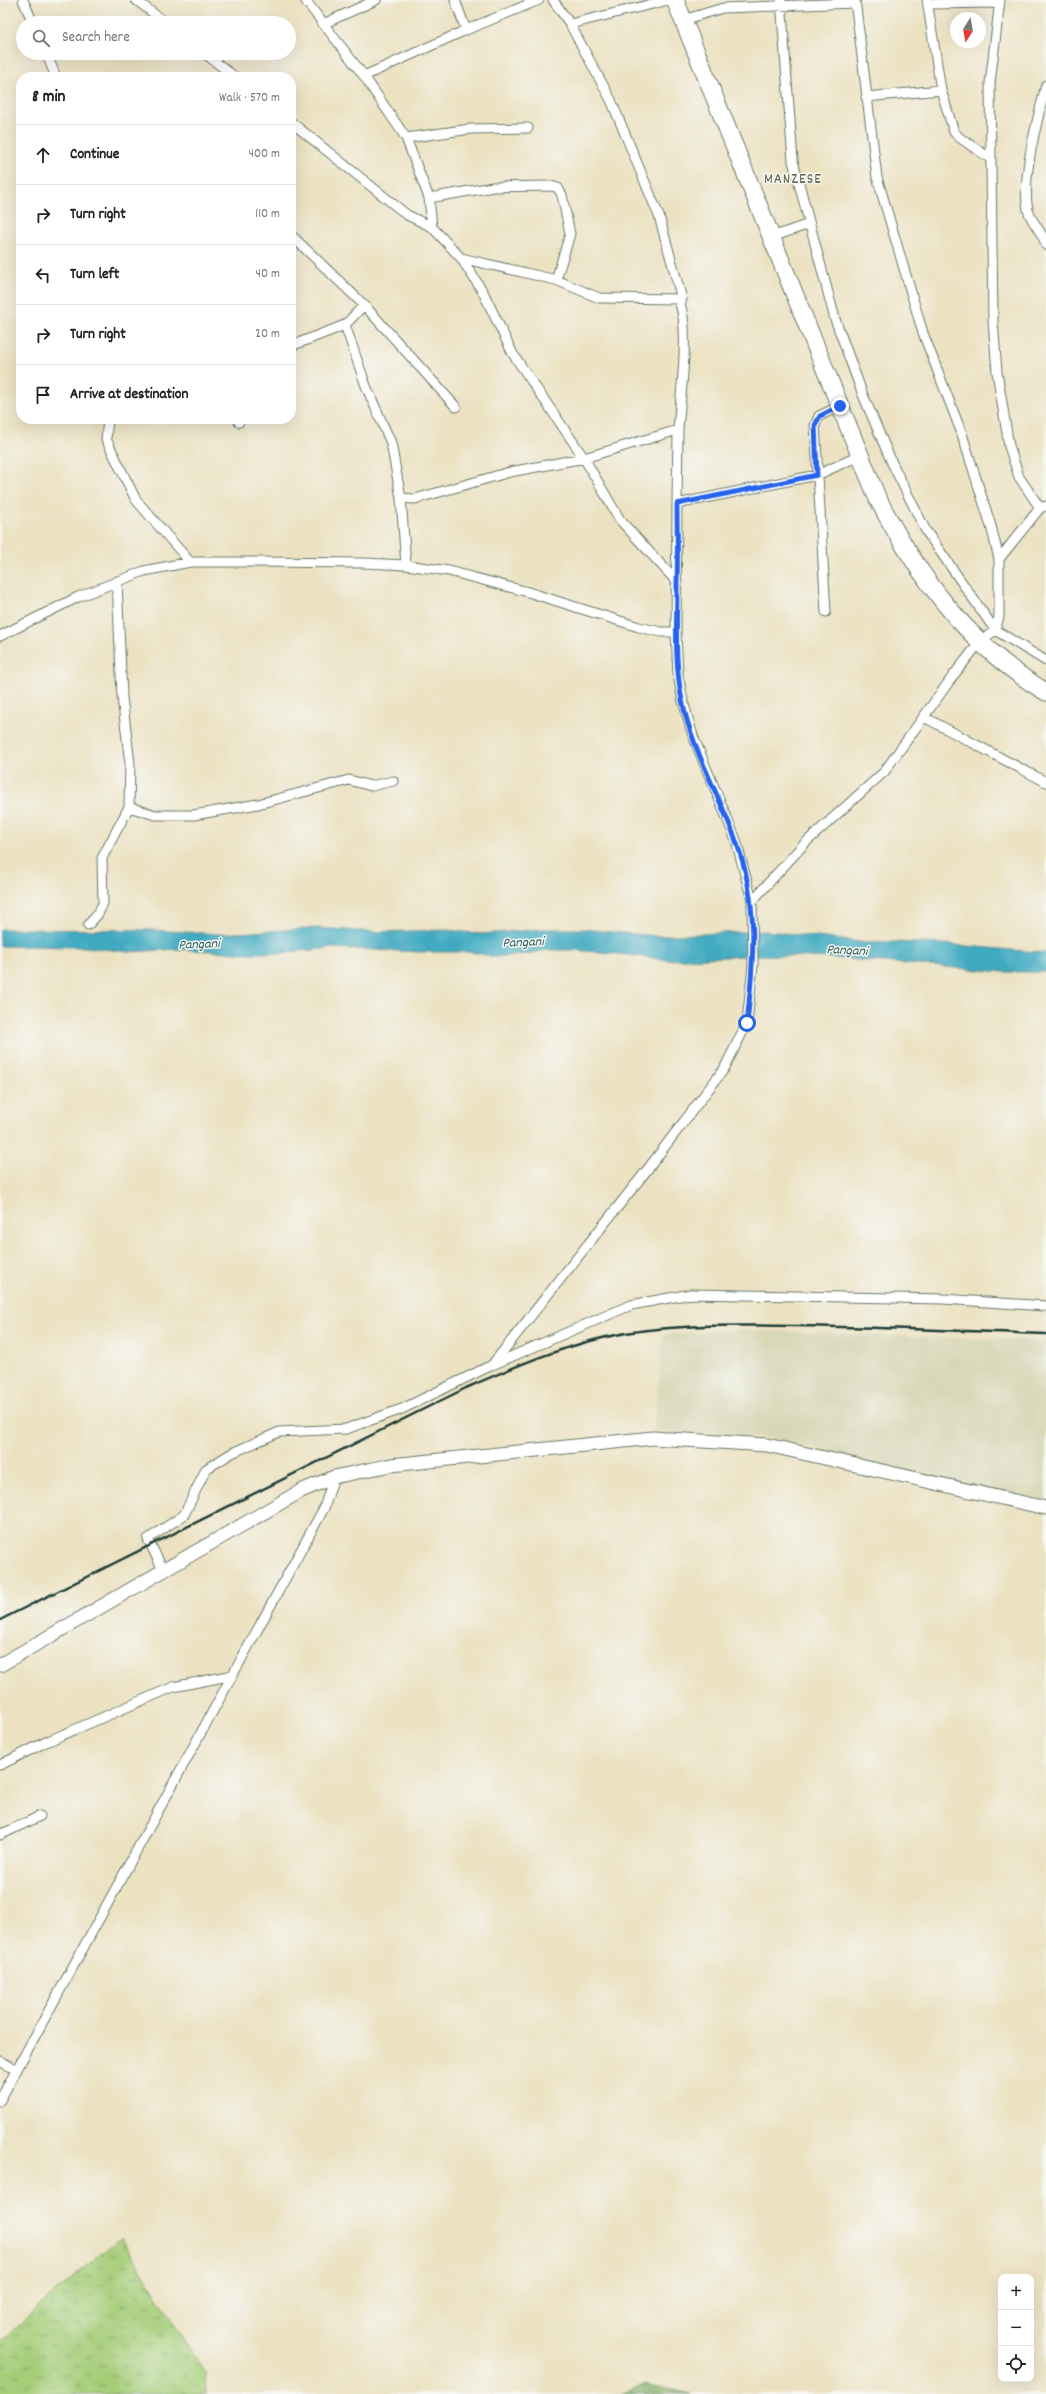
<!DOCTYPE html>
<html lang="en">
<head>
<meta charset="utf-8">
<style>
	body { margin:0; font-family:Dekko,sans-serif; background:#f2f2f2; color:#222 }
	.controls { position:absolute; right:12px; bottom:12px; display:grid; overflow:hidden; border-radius:8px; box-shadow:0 4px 16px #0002 }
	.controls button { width:36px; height:36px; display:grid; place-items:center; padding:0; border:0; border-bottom:1px solid #e0e0e0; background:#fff; color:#222; font:20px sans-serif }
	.compass { position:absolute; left:950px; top:12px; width:36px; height:36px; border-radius:50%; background:#fff; box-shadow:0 4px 16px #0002; rotate:191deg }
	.stop { position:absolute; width:12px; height:12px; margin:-9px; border:3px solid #2563eb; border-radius:50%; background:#fff }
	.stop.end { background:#2563eb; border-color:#fff; box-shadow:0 1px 4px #0008 }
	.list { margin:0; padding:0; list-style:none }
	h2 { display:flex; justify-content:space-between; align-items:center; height:52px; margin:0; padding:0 16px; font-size:17px }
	h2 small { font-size:13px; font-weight:400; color:#767676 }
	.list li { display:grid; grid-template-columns:26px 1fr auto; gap:12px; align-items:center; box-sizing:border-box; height:60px; padding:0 16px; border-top:1px solid #e0e0e0 }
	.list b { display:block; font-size:15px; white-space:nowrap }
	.list em { font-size:13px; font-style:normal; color:#767676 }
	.icon { flex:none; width:22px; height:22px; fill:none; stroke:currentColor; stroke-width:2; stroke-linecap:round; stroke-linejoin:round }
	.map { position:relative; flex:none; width:1046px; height:2394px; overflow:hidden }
	.search { position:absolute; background:#fff; box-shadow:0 4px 16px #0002; left:16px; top:16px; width:280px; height:44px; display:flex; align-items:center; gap:10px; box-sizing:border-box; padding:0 14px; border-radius:22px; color:#767676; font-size:15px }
	.panel { position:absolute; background:#fff; box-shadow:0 4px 16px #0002; left:16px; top:72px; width:280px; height:352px; border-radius:16px }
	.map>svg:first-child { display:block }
	.built { fill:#d8d7b6 }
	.grass { fill:url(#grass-tufts); stroke:#628656 }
	.forest { fill:url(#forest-firs); stroke:#52774e }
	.water { fill:#41aac1; stroke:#30747a }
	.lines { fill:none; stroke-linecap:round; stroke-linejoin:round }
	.street-casing { stroke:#677766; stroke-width:11 }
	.secondary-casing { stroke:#677766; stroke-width:15 }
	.highway-casing { stroke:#677766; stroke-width:19 }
	.street { stroke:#fff; stroke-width:9 }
	.secondary { stroke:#fff; stroke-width:13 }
	.highway { stroke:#fff; stroke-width:17 }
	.rail { stroke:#1f3d34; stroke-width:2.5 }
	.route { stroke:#2563eb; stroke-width:5 }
	.labels { text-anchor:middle; stroke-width:3; stroke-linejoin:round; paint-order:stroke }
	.water-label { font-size:14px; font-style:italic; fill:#295e5e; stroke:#f6f6f2 }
	.quarter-label { font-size:15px; letter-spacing:1px; fill:#616247; stroke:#f6f6f2 }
</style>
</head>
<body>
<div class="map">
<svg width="1046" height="2394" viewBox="0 0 1046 2394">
	<defs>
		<pattern id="grass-tufts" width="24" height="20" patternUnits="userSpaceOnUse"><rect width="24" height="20" fill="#a6ce79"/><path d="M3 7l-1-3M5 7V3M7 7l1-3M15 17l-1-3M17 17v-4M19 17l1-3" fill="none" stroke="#87a864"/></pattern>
		<pattern id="forest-firs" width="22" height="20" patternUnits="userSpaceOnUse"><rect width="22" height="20" fill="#84b169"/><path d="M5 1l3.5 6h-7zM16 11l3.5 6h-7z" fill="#6b9157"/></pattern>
	</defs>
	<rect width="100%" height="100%" fill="#f6f6f2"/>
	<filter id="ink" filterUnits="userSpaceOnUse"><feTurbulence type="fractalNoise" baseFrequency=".025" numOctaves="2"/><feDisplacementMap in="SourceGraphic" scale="8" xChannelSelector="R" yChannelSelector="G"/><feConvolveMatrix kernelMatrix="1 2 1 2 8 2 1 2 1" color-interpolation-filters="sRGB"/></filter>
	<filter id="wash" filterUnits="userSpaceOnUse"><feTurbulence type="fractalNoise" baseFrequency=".012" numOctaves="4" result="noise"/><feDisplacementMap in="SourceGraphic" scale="16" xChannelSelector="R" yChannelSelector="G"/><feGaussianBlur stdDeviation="0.9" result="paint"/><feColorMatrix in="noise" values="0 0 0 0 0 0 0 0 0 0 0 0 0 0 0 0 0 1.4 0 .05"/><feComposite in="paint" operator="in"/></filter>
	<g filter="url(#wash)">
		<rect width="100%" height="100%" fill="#ece2c2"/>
		<path class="built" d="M739 1330 1046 1341V1502L768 1438 653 1432 664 1334Z"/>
		<path class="grass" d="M121 2237 206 2375 207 2394H0V2343L38 2307Z"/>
		<path class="forest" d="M645 2384 691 2394H621Z"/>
		<path class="water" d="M319 928 374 932 447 930 481 934 544 929H581L655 936 767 931 868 943 894 942 944 944 1046 953V972H1004L834 958 763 955 668 960 612 953 570 950H545L527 954 495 957 471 952H421L331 948 282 953H243L178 949 129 952 87 947 0 946V929L153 930 219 934Z"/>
	</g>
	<g filter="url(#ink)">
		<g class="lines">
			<g class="street-casing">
				<path id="street" d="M23 0 33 23
					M136 0 166 23
					M305 0 364 76 406 138 429 198 432 227
					M455 0 466 30
					M781 0 793 161 835 319 863 395 892 463 926 531 995 630 1046 661
					M927 0 941 90
					M1000 0 990 83 993 321 997 372 1009 446 1019 477 1040 508 1046 506
					M928 4 999 3
					M683 20 723 8 855 3
					M323 24 376 0
					M570 24 669 0
					M46 53 56 77
					M204 53 235 77
					M364 76 466 30 539 0
					M1046 85C1038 118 1021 177 1028 210 1032 224 1043 232 1046 245
					M866 97 941 90 954 132 960 138 991 159
					M291 122 407 215 432 227 461 258 483 292 513 354 584 458 620 520 677 582
					M406 138 471 129 528 128
					M429 198 493 187 551 186 558 188 562 195 570 234 556 280
					M291 235 364 305 456 407
					M772 237 809 224
					M461 258 556 280 599 298 682 299
					M345 325 366 386 391 443 401 498 406 565
					M291 346 345 325 364 305
					M108 419 106 439 136 500 190 562
					M238 419 239 422
					M401 498 415 499 510 472 584 458 678 430C680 399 690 331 680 304L682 299 659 216 611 100 570 24 553 0
					M677 504 678 430
					M999 559 1040 508
					M826 612 815 425 819 416 840 406
					M0 636 78 597 144 571 190 562H255L364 563 406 565 449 571 528 592 639 627 661 632H676
					M924 717 1046 782
					M129 807 155 815H194L258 804 349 780 371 786 393 781
					M752 901 804 844 884 772 953 676 979 643 995 630 999 617V559L991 526 962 434 923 333 877 177 855 0
					M88 925 98 914 103 903 102 858 129 807 130 764 122 697 117 581
					M492 1365 647 1170 724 1069 747 1023 753 965 752 901 736 840 693 736 683 701 678 675 676 632 677 504 817 475 861 455
					M163 1570 148 1539 184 1515 206 1469 232 1453 279 1432 346 1429 402 1409 492 1365 631 1305 691 1294 943 1299 1046 1306
					M0 1765 46 1742 173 1687 233 1675
					M0 1835 40 1816
					M0 2061 17 2070
					M0 2100 324 1508 334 1477"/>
			</g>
			<g class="secondary-casing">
				<path id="secondary" d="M0 1665 301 1491 334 1477 391 1465 653 1438 767 1445 1046 1508"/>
			</g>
			<g class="highway-casing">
				<path id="highway" d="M675 0 877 497C917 575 969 647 1046 692"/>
			</g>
			<use href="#street" class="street"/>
			<use href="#secondary" class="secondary"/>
			<use href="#highway" class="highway"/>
			<path class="rail" d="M0 1620 466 1388C518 1365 569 1343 626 1333 682 1324 739 1325 795 1326 879 1327 962 1331 1046 1334"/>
		</g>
	</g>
	<g class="lines" filter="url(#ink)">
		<path class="route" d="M747 1023C754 959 759 903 736 841 719 794 692 750 682 700 674 661 677 622 677 582 678 556 677 530 677 504L817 475 815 425 820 416 840 406"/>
	</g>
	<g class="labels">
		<g class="water-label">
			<text transform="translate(523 941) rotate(-2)" y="5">Pangani</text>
			<text transform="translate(199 943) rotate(-2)" y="5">Pangani</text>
			<text transform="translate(847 949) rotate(3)" y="5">Pangani</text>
		</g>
		<g class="quarter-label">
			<text x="793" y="183">MANZESE</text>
		</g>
	</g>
</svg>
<div class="controls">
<button>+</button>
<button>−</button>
<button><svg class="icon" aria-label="locate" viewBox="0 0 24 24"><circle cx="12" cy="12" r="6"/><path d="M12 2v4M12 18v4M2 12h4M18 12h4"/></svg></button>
</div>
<svg class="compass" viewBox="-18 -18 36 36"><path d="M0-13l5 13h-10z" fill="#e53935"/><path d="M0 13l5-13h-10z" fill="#767676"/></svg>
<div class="stop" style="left:747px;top:1023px"></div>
<div class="stop end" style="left:840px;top:406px"></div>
<div class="search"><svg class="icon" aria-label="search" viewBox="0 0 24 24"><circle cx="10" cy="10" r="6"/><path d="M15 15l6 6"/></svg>Search here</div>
<section class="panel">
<h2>8 min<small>Walk · 570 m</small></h2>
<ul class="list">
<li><svg class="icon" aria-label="ahead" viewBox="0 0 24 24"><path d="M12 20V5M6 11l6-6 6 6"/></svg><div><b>Continue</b></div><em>400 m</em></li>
<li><svg class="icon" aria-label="right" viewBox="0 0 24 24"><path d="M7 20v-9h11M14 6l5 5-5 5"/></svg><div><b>Turn right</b></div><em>110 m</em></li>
<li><svg class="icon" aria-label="left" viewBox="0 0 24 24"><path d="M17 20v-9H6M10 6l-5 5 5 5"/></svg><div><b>Turn left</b></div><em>40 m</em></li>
<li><svg class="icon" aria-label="right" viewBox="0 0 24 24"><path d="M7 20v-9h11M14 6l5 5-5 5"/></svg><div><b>Turn right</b></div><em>20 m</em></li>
<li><svg class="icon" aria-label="arrive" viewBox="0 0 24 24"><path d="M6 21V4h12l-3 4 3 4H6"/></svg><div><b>Arrive at destination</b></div></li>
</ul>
</section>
</div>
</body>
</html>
